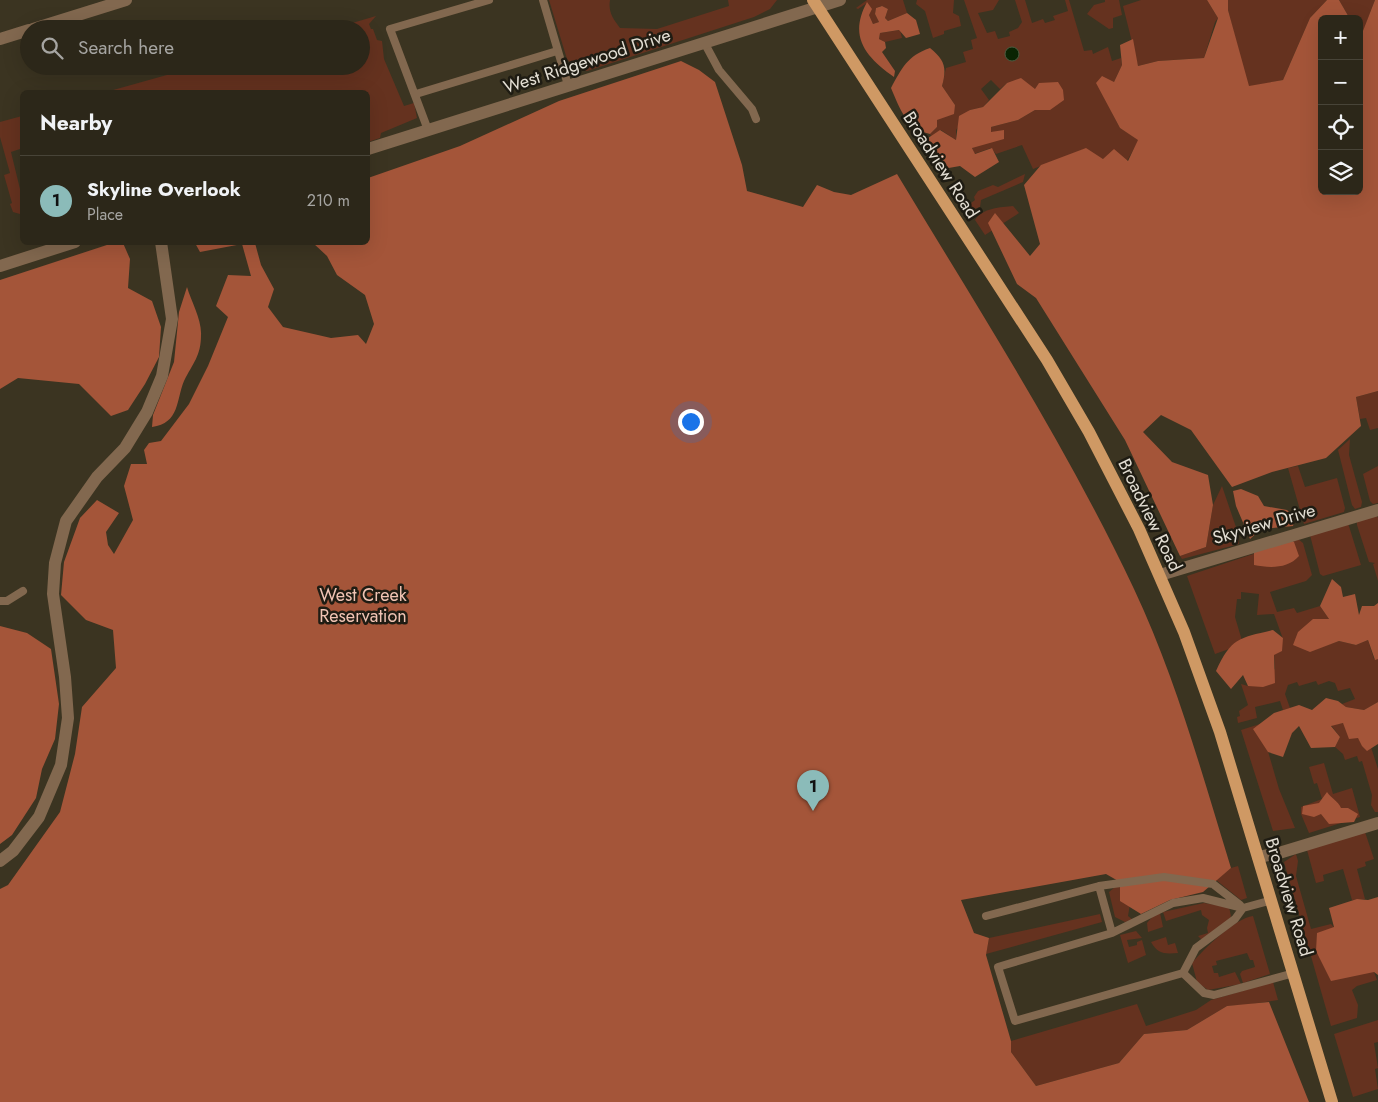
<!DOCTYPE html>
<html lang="en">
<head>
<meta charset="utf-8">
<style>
	body { margin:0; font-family:Jost,sans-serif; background:#383326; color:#f1f3f6 }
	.controls { position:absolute; right:15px; top:15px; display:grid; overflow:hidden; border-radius:8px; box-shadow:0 5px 20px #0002 }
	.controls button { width:45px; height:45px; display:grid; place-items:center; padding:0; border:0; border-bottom:1px solid #484438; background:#2c2719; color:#f1f3f6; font:25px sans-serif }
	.you { position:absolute; left:690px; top:421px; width:18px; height:18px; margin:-12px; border:4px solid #fff; border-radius:50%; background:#1a73e8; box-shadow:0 0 0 8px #1a73e833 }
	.badge { display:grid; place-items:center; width:32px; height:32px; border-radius:50%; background:#8bbbb9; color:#111; font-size:16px; font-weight:700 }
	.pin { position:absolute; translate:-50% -41px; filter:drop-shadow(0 1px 2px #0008) }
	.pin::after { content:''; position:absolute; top:26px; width:18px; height:15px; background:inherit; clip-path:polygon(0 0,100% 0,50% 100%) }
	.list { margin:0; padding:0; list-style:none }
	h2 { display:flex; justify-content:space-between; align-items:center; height:65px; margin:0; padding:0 20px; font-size:21px }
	h2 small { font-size:16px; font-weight:400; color:#a6a5a2 }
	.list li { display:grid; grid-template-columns:32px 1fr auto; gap:15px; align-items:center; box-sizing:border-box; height:90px; padding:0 20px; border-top:1px solid #484438 }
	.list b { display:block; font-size:19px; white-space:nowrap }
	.list p { margin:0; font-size:16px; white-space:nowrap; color:#a6a5a2 }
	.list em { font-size:16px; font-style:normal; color:#a6a5a2 }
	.icon { flex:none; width:28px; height:28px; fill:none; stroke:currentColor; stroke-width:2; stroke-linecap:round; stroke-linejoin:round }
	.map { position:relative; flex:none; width:1378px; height:1102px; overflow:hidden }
	.search { position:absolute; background:#2c2719; box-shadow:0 5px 20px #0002; left:20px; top:20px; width:350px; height:55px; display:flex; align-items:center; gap:12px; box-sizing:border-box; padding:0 18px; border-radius:28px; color:#a6a5a2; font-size:19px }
	.panel { position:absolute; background:#2c2719; box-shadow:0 5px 20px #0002; left:20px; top:90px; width:350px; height:155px; border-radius:8px }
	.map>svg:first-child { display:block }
	.green { fill:#65321f }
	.forest { fill:#a45539 }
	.water { fill:#0a2403; stroke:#4b5c41 }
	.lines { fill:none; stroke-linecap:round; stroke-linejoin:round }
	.service { stroke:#82684f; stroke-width:8 }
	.minor { stroke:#82684f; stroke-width:12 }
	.tertiary { stroke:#82684f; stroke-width:12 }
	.primary { stroke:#cf9964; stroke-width:12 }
	.labels { text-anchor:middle; stroke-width:5; stroke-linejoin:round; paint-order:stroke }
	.street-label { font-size:18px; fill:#e3ded3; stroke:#1f1c13 }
	.park-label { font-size:18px; fill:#f1c4b4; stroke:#1f1c13 }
</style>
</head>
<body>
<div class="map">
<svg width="1378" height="1102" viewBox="0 0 1378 1102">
	<rect width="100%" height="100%" fill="#3b3421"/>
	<path class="green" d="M549 0H610C608 12 613 19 620 28L657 29 729 6 728 0H777L770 9 754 17 587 71 574 67 567 59Z
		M867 0H903L907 13 888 21 885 18 888 9 881 6 876 8 875 14 879 22 873 24 869 15 867 3 858 9 856 8Z
		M917 0H954L953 13 959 16 961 26 944 31V34L933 38 925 11 916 4Z
		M964 0H999L993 10 978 13 987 33 995 31 998 39 1010 36 1009 32 1018 28 1022 22 1015 0H1025L1032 23 1043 19 1045 23 1055 20 1053 16 1068 11 1065 0H1069L1084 51 1092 50 1093 54 1108 47 1112 61 1121 58 1122 65 1114 82 1097 83 1120 128 1139 140 1127 161 1103 159 1085 149 1033 169 1022 145 996 154 991 148 974 154 972 147 991 132V127L1018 120 1035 110H1050L1035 89 1007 83 1000 89 991 80 981 89 989 100 983 107 970 110 956 130V140L941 130 931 136 930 134 937 127V120L955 105 942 86 946 68 966 62 963 52 973 49 971 40 977 38Z
		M1105 0H1119L1122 15 1113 18V28L1109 29 1087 14 1094 5 1105 2Z
		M1141 0H1207L1218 18 1215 22 1204 58 1158 61 1138 66 1123 6Z
		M1228 0H1327L1310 18 1283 80 1248 87 1228 10Z
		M1339 0H1375L1361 37 1359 19H1350Z
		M376 16 369 24 371 29H373L377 40 382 41 384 59 404 106 414 103 417 118 381 133 380 138 368 142V92H106L199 66H361V29H332Z
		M900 30 902 38 885 42 879 39 880 33Z
		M22 116V155L20 149 11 152 20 189 22 190V222L20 214 13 212 10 204 12 203 4 175 10 173 0 137V122Z
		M1025 174 1023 182 981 200 980 207 969 211 967 206 975 200 974 197 978 191 993 185 998 187Z
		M1013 206 1019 213 985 235 975 220C982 208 1001 207 1013 206Z
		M1378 391V428L1370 430 1366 418 1360 419 1356 397Z
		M1350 439 1349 455 1362 502 1361 507 1355 509 1352 505 1338 450Z
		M1298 466 1305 487 1337 478 1345 508 1344 512 1304 524 1288 468Z
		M1378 466V503L1373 504 1370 501 1363 474Z
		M1222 486 1238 533 1239 544 1182 559 1180 556 1206 547 1213 505Z
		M1377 516 1378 518V581L1373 564 1375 563 1369 562 1357 525V520Z
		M1348 523 1361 565 1323 576 1320 574 1310 535Z
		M1298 539 1303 543 1312 575 1306 581 1270 592 1277 612 1294 608 1297 613 1320 606 1329 619 1310 651 1339 641 1356 645 1368 640 1374 659H1378V702L1364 710 1346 707 1342 704 1355 699 1350 688 1338 691 1335 683 1329 681 1318 685 1316 681 1299 686 1297 682 1288 685 1285 694 1290 708 1283 710 1280 701 1255 707 1257 718 1238 723 1237 717 1240 716 1239 711 1248 705 1241 684 1248 686 1275 669 1274 654 1283 639 1274 614 1257 615 1259 594 1241 592V599H1237L1235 617 1243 644 1215 654 1187 576Z
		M1343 723 1358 738 1369 741 1378 769V812H1375L1371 805 1372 795 1362 761 1359 762 1357 756 1345 760 1343 754 1335 747 1340 737 1331 725Z
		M1260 724 1279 789 1295 828 1273 831 1241 730Z
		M1324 763 1333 794 1352 788 1360 817 1309 833 1301 814V807L1322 799 1317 783 1314 784 1309 767Z
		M1365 832 1374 859 1365 862 1366 866 1357 869 1365 899 1352 900 1343 869 1323 875 1324 881 1316 883 1307 850Z
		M1296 854 1298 861 1296 876 1311 929 1331 924 1374 972 1377 980 1357 986 1352 990 1358 1005 1357 1018 1331 1026 1284 862Z
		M1238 866 1247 898 1241 900 1216 880 1231 868Z
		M1120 886 1130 904 1128 916 1133 920 1125 922 1115 917 1109 892 1115 887Z
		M1204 903 1229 907 1231 916 1229 920 1203 941 1198 936 1208 933 1207 928 1209 920 1202 915 1201 910 1166 921 1163 912Z
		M1160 913 1163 927 1148 932 1147 923 1153 916Z
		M1100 914 1102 922 986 954 989 938Z
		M1253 916 1270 974 1243 983 1240 974 1242 971 1255 967 1253 960H1250L1247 953 1216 961 1217 965 1212 966 1214 973H1218L1219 977 1235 972 1241 984 1208 990 1197 982 1192 963C1204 949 1235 918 1253 916Z
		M1136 931 1142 938 1127 940 1129 947 1137 945V942L1142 940 1146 955 1128 963 1120 935Z
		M1166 937 1168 945 1175 943 1178 953C1164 954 1158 954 1151 942Z
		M1273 982 1278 1000 1245 1005 1227 1006 1187 1030 1144 1034 1119 1063 1036 1086 1011 1052V1041L1137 1004 1146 1026 1196 1010 1211 1000Z
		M1378 1020V1042L1374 1043 1378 1068 1375 1069 1378 1089 1353 1097 1334 1034Z"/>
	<path class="forest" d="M1207 0H1228V10L1249 86 1283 80 1310 18 1327 0H1339L1350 19H1322V191H1359V34L1361 36 1375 0H1378V391L1356 397 1361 426 1326 458 1272 472 1232 487 1191 430 1161 415 1143 432 1172 462 1208 475 1213 505 1206 547 1180 556 1125 440 1036 298 1017 284 988 223 995 213 1030 256 1040 244 1024 185 1041 165 1086 148 1103 159 1114 149 1128 161 1138 140 1120 128 1096 83 1102 76 1114 82 1122 65 1120 45 1133 39 1138 66 1158 61 1204 58 1218 18Z
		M867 2 872 9 869 15 873 24 879 22 875 14 876 8 882 6 888 9 885 18 888 21 907 13 916 20 920 34 906 38 899 30 880 33 879 39 885 42 886 48 882 52 895 71 894 77C866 57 848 37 867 2Z
		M930 48C945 60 947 68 942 86L955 105 954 114 937 120V127L930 134C906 128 900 109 891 88 902 68 907 56 930 48Z
		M681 61 699 70 715 82 742 165 747 191 803 207 817 185 834 192 851 195 897 174C979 310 1066 445 1134 589 1176 678 1202 774 1231 868L1203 892 1170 900 1141 914 1120 901V882L1106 874 961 900 974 933 989 938 986 955 1011 1041V1052L1036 1086 1119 1063 1144 1034 1187 1030 1227 1006 1269 1002 1309 1102H0V889L8 885 60 812 75 754 82 707 116 668 113 630 86 620 61 595 64 562 80 518 97 500 119 513 106 532 108 545 114 554 133 520 124 486 131 464H147L144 450 149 443 161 441 189 404 208 366 228 317 216 306 228 275 251 276 242 244 200 252 195 243H255L261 265 274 289 268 307 283 327 331 338 358 335 366 344 374 324 365 295 337 275 327 256 313 243 368 242V178L460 146 559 101Z
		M1021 78 1035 89 1039 83 1058 82 1063 90 1064 100 1050 110H1035L1018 120 991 127V132L1004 130V139L972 148 975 154 992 148 999 162 975 177 960 166 943 169 927 156 925 140 940 130 956 140 959 116 970 110 983 107 1007 83Z
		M116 242 123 243 130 259 128 288 152 301 161 327 159 357 145 384 128 410 111 416 79 384 18 378 0 389V280Z
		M187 287C191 301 202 320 201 335 201 356 193 363 184 381 176 400 180 423 152 427L153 415 174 362 179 312Z
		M1241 489 1258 496 1264 506 1287 510 1295 518 1293 526 1261 529 1250 539 1236 506 1233 491Z
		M1289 539 1294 542 1299 556C1288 569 1269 568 1254 565V551Z
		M1332 579 1341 587 1343 597 1355 594 1359 615 1362 606H1374L1378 603V659L1375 660 1368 640 1356 645 1339 641 1310 652 1293 645 1298 632 1313 619H1329L1320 606Z
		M0 626 27 633 51 649 59 704 55 739 42 769 36 798 12 835 0 844Z
		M1273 630 1283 638 1282 651 1274 655 1275 683 1263 687 1248 686 1243 675 1231 689 1216 671C1231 638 1239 638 1273 630Z
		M1326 698 1338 701 1346 707 1364 710 1378 702V744L1367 751 1362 746 1358 738 1349 739 1343 723 1331 726 1340 737 1335 747 1311 748 1299 726 1292 733 1283 757 1268 752 1253 729 1274 713 1299 705 1312 710Z
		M1327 792C1332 799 1338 801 1341 808H1348L1358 814 1354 822 1329 824 1321 814 1314 817 1302 814 1303 806 1319 803Z
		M1378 897V975L1374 972 1331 981 1316 951 1317 933 1334 927 1329 908 1357 899 1368 900Z"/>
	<path class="water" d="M1005 54a7 7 0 1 1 14 0a7 7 0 1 1-14 0Z"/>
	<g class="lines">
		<path class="service" d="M543 0 568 85
			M704 42 719 70 752 109 756 119
			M416 94 557 51
			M428 130 390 29 489 0
			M1 601H7L23 591
			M1099 886 1164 877 1213 884 1240 905
			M1243 908 1235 919 1196 948 1183 973 1015 1021 998 967 1112 933 1173 903 1203 898 1243 908 1272 900
			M986 916 1099 886 1112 933
			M1183 973 1204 993 1214 995 1294 973"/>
		<path class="minor" d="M33 29 126 0
			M0 39 29 30
			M1160 575 1378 510
			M1258 857 1279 853 1378 823
			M0 861 13 851 39 817 61 765 68 718 65 677 53 594 55 563 66 521 97 477 125 448 147 412 162 376 172 319 161 242"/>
		<path class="tertiary" d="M368 149 840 0
			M0 266 75 242"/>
		<path class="primary" d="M813 0 1047 360 1089 432 1139 529 1184 632 1220 732 1332 1102"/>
	</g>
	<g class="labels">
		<g class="street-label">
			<text transform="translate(587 61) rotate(-18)" y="6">West Ridgewood Drive</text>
			<text transform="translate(941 165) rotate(57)" y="6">Broadview Road</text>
			<text transform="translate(1150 515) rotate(64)" y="6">Broadview Road</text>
			<text transform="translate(1264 524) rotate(-16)" y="6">Skyview Drive</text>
			<text transform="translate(1289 897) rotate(73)" y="6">Broadview Road</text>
		</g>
		<g class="park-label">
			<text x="363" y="601">West Creek<tspan x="363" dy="21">Reservation</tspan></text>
		</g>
	</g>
</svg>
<div class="controls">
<button>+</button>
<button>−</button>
<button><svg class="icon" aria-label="locate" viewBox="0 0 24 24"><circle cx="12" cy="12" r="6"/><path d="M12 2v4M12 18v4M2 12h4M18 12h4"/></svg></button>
<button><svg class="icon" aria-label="layers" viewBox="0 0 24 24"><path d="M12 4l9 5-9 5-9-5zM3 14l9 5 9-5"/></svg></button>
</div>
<div class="you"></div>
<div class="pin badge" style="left:813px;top:811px">1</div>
<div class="search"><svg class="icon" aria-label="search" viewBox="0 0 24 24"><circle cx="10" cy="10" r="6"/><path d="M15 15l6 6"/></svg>Search here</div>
<section class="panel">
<h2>Nearby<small></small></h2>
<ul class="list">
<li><span class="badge">1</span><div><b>Skyline Overlook</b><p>Place</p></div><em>210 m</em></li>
</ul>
</section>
</div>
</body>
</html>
